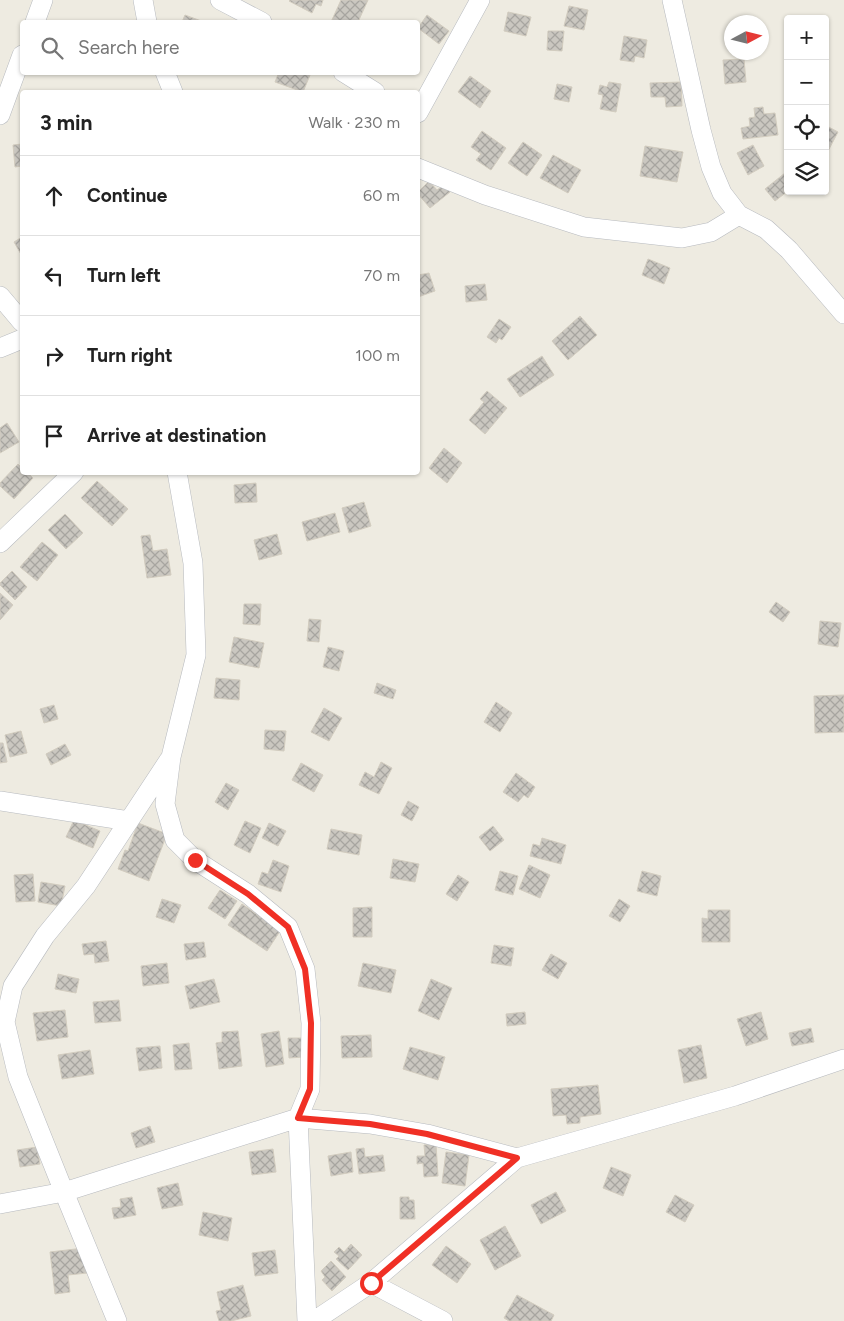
<!DOCTYPE html>
<html lang="en">
<head>
<meta charset="utf-8">
<style>
	body { margin:0; font-family:Figtree,sans-serif; background:#f6f6f6; color:#222 }
	.controls { position:absolute; right:15px; top:15px; display:grid; overflow:hidden; border-radius:5px; box-shadow:0 1px 4px #0004 }
	.controls button { width:45px; height:45px; display:grid; place-items:center; padding:0; border:0; border-bottom:1px solid #e0e0e0; background:#fff; color:#222; font:25px sans-serif }
	.compass { position:absolute; left:724px; top:15px; width:45px; height:45px; border-radius:50%; background:#fff; box-shadow:0 1px 4px #0004; rotate:83deg }
	.stop { position:absolute; width:15px; height:15px; margin:-11px; border:4px solid #f03025; border-radius:50%; background:#fff }
	.stop.end { background:#f03025; border-color:#fff; box-shadow:0 1px 5px #0008 }
	.list { margin:0; padding:0; list-style:none }
	h2 { display:flex; justify-content:space-between; align-items:center; height:65px; margin:0; padding:0 20px; font-size:21px }
	h2 small { font-size:16px; font-weight:400; color:#767676 }
	.list li { display:grid; grid-template-columns:32px 1fr auto; gap:15px; align-items:center; box-sizing:border-box; height:80px; padding:0 20px; border-top:1px solid #e0e0e0 }
	.list b { display:block; font-size:19px; white-space:nowrap }
	.list em { font-size:16px; font-style:normal; color:#767676 }
	.icon { flex:none; width:28px; height:28px; fill:none; stroke:currentColor; stroke-width:2; stroke-linecap:round; stroke-linejoin:round }
	.map { position:relative; flex:none; width:844px; height:1321px; overflow:hidden }
	.search { position:absolute; background:#fff; box-shadow:0 1px 4px #0004; left:20px; top:20px; width:400px; height:55px; display:flex; align-items:center; gap:12px; box-sizing:border-box; padding:0 18px; border-radius:5px; color:#767676; font-size:19px }
	.panel { position:absolute; background:#fff; box-shadow:0 1px 4px #0004; left:20px; top:90px; width:400px; height:385px; border-radius:5px }
	.map>svg:first-child { display:block }
	.building { fill:url(#building-cross-hatch); stroke:#d2ccbf }
	.lines { fill:none; stroke-linecap:round; stroke-linejoin:round }
	.street-casing { stroke:#b7babf; stroke-width:20 }
	.street { stroke:#fff; stroke-width:19 }
	.route { stroke:#f03025; stroke-width:6 }
</style>
</head>
<body>
<div class="map">
<svg width="844" height="1321" viewBox="0 0 844 1321">
	<defs>
		<pattern id="building-cross-hatch" width="8" height="8" patternUnits="userSpaceOnUse" patternTransform="scale(1.25)"><rect width="8" height="8" fill="#cac7c0"/><path d="M0 0l8 8M0 8l8-8" fill="none" stroke="#a7a5a0"/></pattern>
	</defs>
	<rect width="100%" height="100%" fill="#eeebe1"/>
	<path class="building" d="M290 0H323L321 6 316 4 312 13 289 1Z
		M341 0H368L358 22H331Z
		M569 6 588 10 584 30 564 26Z
		M508 12 531 17 526 36 504 31Z
		M185 15 204 22H182Z
		M427 15 449 31 439 44 418 28Z
		M548 31H564L562 51 547 50Z
		M624 36 647 40 644 58 635 56 634 62 620 60Z
		M744 59 746 82 725 84 723 60Z
		M279 72H302L310 75 303 92 275 82Z
		M470 76 491 91 480 108 458 92Z
		M609 82 621 84 616 112 600 109 603 95 598 94 600 85 607 87Z
		M681 82 682 106 666 107 665 97H651L650 83Z
		M557 84 572 87 569 102 554 99Z
		M763 107 764 114 775 113 778 135 743 139 741 128 750 126 749 118 755 117 754 108Z
		M825 125 838 132 827 153 825 152Z
		M482 131 506 148 491 170 476 160 481 154 471 147Z
		M523 142 542 155 527 176 508 163Z
		M22 144V166L15 167 13 145Z
		M753 145 764 166 748 175 737 153Z
		M645 146 683 152 677 182 640 176Z
		M553 155 581 170 568 193 540 178Z
		M785 173 788 176V191L775 201 765 189Z
		M429 181 437 190 444 185 450 192 430 208 418 194V192Z
		M22 237V256L14 242Z
		M648 259 670 268 664 284 642 275Z
		M429 273 435 291 418 297V275Z
		M485 284 487 300 466 302 465 286Z
		M580 316 597 335 568 360 552 341Z
		M499 319 511 327 502 340 499 338 496 343 487 337Z
		M542 356 554 375 520 397 507 379Z
		M487 391 507 408 485 434 469 420 484 402 480 399Z
		M7 423 19 442 0 453V428Z
		M444 448 462 463 447 483 429 468Z
		M18 464 22 468V472H27L33 478 14 499 0 486V483Z
		M97 481 128 509 112 526 81 498Z
		M256 483 257 502 235 503 234 485Z
		M364 502 371 526 349 533 342 508Z
		M335 513 340 532 307 541 302 522Z
		M65 514 83 533 66 549 48 530Z
		M277 534 282 554 259 560 254 540Z
		M150 535 153 551 167 549 171 575 147 578 141 536Z
		M42 542 58 555 37 581 20 567Z
		M12 571 27 587 15 600 0 585V583Z
		M0 593 13 605 0 620Z
		M776 602 790 612 783 622 769 612Z
		M244 604H261L260 625 243 624Z
		M309 619 321 620 319 642 307 641Z
		M820 621 841 623 838 647 818 644Z
		M234 637 264 643 259 668 229 662Z
		M328 647 344 651 339 671 323 667Z
		M216 678 240 680 239 700 214 698Z
		M377 683 396 690 393 699 374 693Z
		M844 695V732L815 733 814 696Z
		M496 702 512 713 500 732 484 722Z
		M54 705 58 719 44 723 40 709Z
		M324 708 342 718 329 741 311 732Z
		M265 730 286 731 284 751 264 749Z
		M21 731 27 753 10 757 5 735Z
		M0 743H3L7 762 0 763Z
		M65 744 71 755 51 765 46 754Z
		M381 762 392 768 379 794 359 785 365 772 374 777Z
		M301 763 323 775 314 792 292 780Z
		M516 773 535 787 528 798 524 795 518 802 503 792Z
		M226 783 239 790 228 810 215 802Z
		M408 801 419 807 412 821 401 815Z
		M74 820 100 831 93 848 66 837Z
		M245 821 261 828 250 853 234 845Z
		M138 823 167 834 149 881 118 869 125 850 128 851Z
		M269 823 286 831 278 846 262 838Z
		M493 826 504 840 490 851 479 837Z
		M331 829 362 835 359 855 327 849Z
		M542 838 566 845 561 864 530 856 533 844 540 846Z
		M393 859 419 864 415 882 390 878Z
		M273 860 289 866 281 892 258 884 262 872 268 874Z
		M529 865 550 875 540 898 519 889Z
		M500 871 518 876 513 895 495 890Z
		M642 871 661 876 657 896 637 891Z
		M33 874 35 901 16 902 14 875Z
		M458 875 469 882 457 901 446 894Z
		M41 882 65 886 61 906 38 902Z
		M220 890 237 901 225 919 208 908Z
		M162 899 181 905 174 923 156 917Z
		M619 899 630 906 620 922 609 916Z
		M242 904 262 918 284 925 267 951 228 925Z
		M372 907V937H353V908Z
		M708 910H730V942H702V918L708 919Z
		M106 941 109 961 95 963 94 954 84 955 82 944Z
		M204 942 206 957 186 960 184 944Z
		M494 945 514 948 511 966 491 963Z
		M551 954 567 963 558 979 542 970Z
		M167 963 169 983 143 986 141 966Z
		M363 963 396 970 391 993 358 986Z
		M58 974 79 979 76 993 55 989Z
		M214 979 220 1002 190 1009 185 986Z
		M431 979 452 988 439 1020 418 1011Z
		M119 1000 121 1021 95 1023 93 1002Z
		M65 1010 68 1037 37 1041 33 1013Z
		M525 1012 526 1024 507 1026 506 1014Z
		M761 1012 768 1039 746 1046 737 1019Z
		M811 1028 814 1042 792 1046 789 1033Z
		M238 1031 242 1066 219 1069 216 1043 222 1042V1032Z
		M279 1031 284 1064 266 1067 261 1034Z
		M371 1035 372 1057 342 1058 341 1036Z
		M288 1038H303V1057L289 1058Z
		M189 1043 192 1069 175 1070 173 1045Z
		M701 1045 707 1078 684 1083 678 1050Z
		M160 1046 162 1068 139 1071 136 1048Z
		M410 1047 445 1057 438 1080 403 1069Z
		M90 1050 94 1074 62 1079 58 1055Z
		M598 1085 601 1114 580 1117V1123L567 1124 566 1115 553 1116 551 1089Z
		M150 1126 155 1142 136 1148 131 1133Z
		M436 1144 438 1176 424 1177 423 1163 417 1164V1156H425L424 1145Z
		M37 1147 40 1164 20 1167 17 1150Z
		M364 1148 365 1157 383 1155 385 1171 359 1174 356 1149Z
		M273 1149 276 1172 252 1175 249 1152Z
		M351 1152 353 1172 331 1176 328 1156Z
		M446 1152 469 1155 465 1186 442 1183Z
		M611 1167 631 1175 623 1196 603 1188Z
		M178 1183 183 1205 162 1209 157 1188Z
		M556 1192 566 1211 541 1224 531 1205Z
		M675 1195 694 1205 685 1222 666 1212Z
		M132 1197 136 1215 114 1219 112 1208 121 1207 120 1199Z
		M400 1197H409V1200H414L415 1219H400Z
		M203 1212 232 1218 228 1241 199 1235Z
		M505 1226 521 1256 495 1270 480 1240Z
		M351 1244 362 1255 348 1270 336 1259 339 1256 334 1252 339 1247 344 1252Z
		M446 1246 471 1264 457 1283 432 1265Z
		M84 1248 87 1273 68 1275 70 1292 55 1294 50 1252Z
		M275 1250 278 1273 255 1276 252 1253Z
		M331 1261 346 1277 332 1291 322 1280 325 1277 321 1271Z
		M243 1285 251 1316 231 1321H219L216 1311 221 1310 217 1292Z
		M517 1295 554 1315 551 1321H509L504 1318Z"/>
	<g class="lines">
		<g class="street-casing">
			<path id="street" d="M143 0 147 22
				M220 0 262 22
				M672 0 701 130 711 167 722 193 739 215 766 229 789 250 844 314
				M35 22 43 0
				M165 72 173 92
				M343 72 375 92
				M418 113 480 0
				M0 115 22 55
				M418 168 485 195 584 227 682 238 711 232 739 215
				M0 296 22 322
				M0 348 22 339
				M177 472 193 563 196 655 171 757 165 804 175 840 195 860 248 894 288 927 305 969 311 1023 310 1089 298 1118 307 1321
				M0 543 74 472
				M0 801 129 821
				M0 1204 64 1192 298 1118 370 1124 427 1134 517 1158
				M371 1283 443 1321
				M117 1321 64 1192 18 1077 5 1022 13 986 45 936 86 886 169 760
				M314 1321 371 1283 517 1158 735 1096 844 1059"/>
		</g>
		<use href="#street" class="street"/>
	</g>
	<g class="lines">
		<path class="route" d="M195 860 248 894 288 927 305 969 311 1023 310 1089 298 1118 370 1124 427 1134 517 1158 371 1283"/>
	</g>
</svg>
<div class="controls">
<button>+</button>
<button>−</button>
<button><svg class="icon" aria-label="locate" viewBox="0 0 24 24"><circle cx="12" cy="12" r="6"/><path d="M12 2v4M12 18v4M2 12h4M18 12h4"/></svg></button>
<button><svg class="icon" aria-label="layers" viewBox="0 0 24 24"><path d="M12 4l9 5-9 5-9-5zM3 14l9 5 9-5"/></svg></button>
</div>
<svg class="compass" viewBox="-18 -18 36 36"><path d="M0-13l5 13h-10z" fill="#e53935"/><path d="M0 13l5-13h-10z" fill="#767676"/></svg>
<div class="stop" style="left:371px;top:1283px"></div>
<div class="stop end" style="left:195px;top:860px"></div>
<div class="search"><svg class="icon" aria-label="search" viewBox="0 0 24 24"><circle cx="10" cy="10" r="6"/><path d="M15 15l6 6"/></svg>Search here</div>
<section class="panel">
<h2>3 min<small>Walk · 230 m</small></h2>
<ul class="list">
<li><svg class="icon" aria-label="ahead" viewBox="0 0 24 24"><path d="M12 20V5M6 11l6-6 6 6"/></svg><div><b>Continue</b></div><em>60 m</em></li>
<li><svg class="icon" aria-label="left" viewBox="0 0 24 24"><path d="M17 20v-9H6M10 6l-5 5 5 5"/></svg><div><b>Turn left</b></div><em>70 m</em></li>
<li><svg class="icon" aria-label="right" viewBox="0 0 24 24"><path d="M7 20v-9h11M14 6l5 5-5 5"/></svg><div><b>Turn right</b></div><em>100 m</em></li>
<li><svg class="icon" aria-label="arrive" viewBox="0 0 24 24"><path d="M6 21V4h12l-3 4 3 4H6"/></svg><div><b>Arrive at destination</b></div></li>
</ul>
</section>
</div>
</body>
</html>
